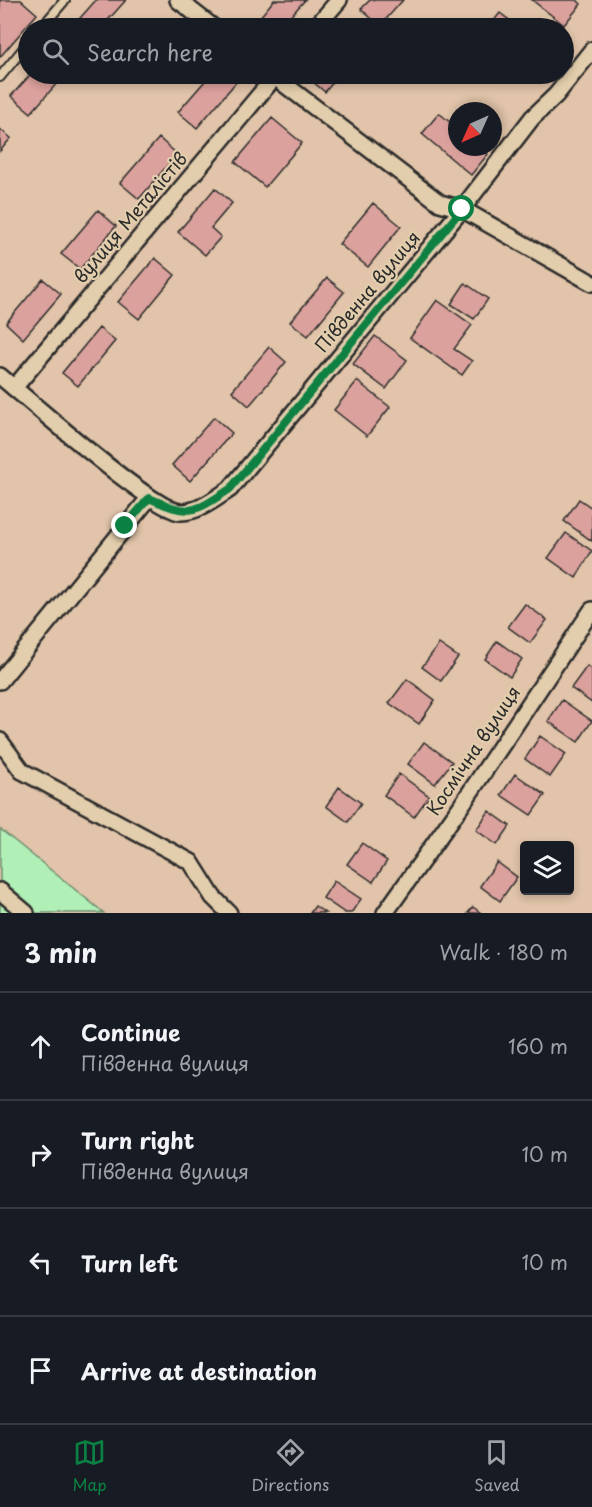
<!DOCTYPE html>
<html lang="en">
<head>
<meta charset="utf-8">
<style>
	body { margin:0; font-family:"Playpen Sans",sans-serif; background:#242831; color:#f1f3f6 }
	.controls { position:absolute; right:18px; bottom:18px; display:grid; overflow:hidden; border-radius:6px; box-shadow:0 3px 9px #0003 }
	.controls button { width:54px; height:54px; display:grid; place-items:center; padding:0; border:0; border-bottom:2px solid #363941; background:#171b24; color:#f1f3f6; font:30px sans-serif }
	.compass { position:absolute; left:448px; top:102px; width:54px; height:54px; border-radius:50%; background:#171b24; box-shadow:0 3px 9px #0003; rotate:225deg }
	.stop { position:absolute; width:18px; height:18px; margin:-14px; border:4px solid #0b8043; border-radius:50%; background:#fff }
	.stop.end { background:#0b8043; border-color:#fff; box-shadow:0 2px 6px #0008 }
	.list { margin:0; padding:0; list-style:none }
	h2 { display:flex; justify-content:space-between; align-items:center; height:78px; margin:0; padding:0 24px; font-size:26px }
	h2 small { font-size:20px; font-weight:400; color:#9ea1a6 }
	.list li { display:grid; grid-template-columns:39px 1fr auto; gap:18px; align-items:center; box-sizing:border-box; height:108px; padding:0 24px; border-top:2px solid #363941 }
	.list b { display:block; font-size:22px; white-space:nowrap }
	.list p { margin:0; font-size:20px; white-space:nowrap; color:#9ea1a6 }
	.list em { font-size:20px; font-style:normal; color:#9ea1a6 }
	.icon { flex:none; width:33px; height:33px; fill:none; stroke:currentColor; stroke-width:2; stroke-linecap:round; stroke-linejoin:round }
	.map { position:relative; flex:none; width:592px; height:913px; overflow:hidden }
	.search { position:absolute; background:#171b24; box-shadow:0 3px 9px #0003; left:18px; right:18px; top:18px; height:66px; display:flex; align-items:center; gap:15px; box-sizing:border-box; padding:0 21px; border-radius:33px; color:#9ea1a6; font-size:22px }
	.sheet { height:510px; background:#171b24 }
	nav { display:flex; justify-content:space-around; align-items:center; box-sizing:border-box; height:84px; border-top:2px solid #363941; background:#171b24; font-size:16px; color:#9ea1a6 }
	nav a { display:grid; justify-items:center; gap:3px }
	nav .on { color:#0b8043 }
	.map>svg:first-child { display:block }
	.green { fill:#b0efb6; stroke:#6e8d70; stroke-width:1.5 }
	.building { fill:#dba19d; stroke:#2b2b2b; stroke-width:1.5 }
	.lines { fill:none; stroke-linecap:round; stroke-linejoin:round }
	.service-casing { stroke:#2b2b2b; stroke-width:12 }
	.minor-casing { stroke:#2b2b2b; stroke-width:20 }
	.service { stroke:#e2cdac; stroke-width:8 }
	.minor { stroke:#e2cdac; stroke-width:15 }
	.route { stroke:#0b8043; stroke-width:8 }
	.labels { text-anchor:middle; stroke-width:4.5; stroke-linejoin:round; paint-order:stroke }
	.street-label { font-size:18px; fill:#2b2b2b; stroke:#e2cdac }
</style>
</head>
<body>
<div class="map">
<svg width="592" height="913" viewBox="0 0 592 913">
	<rect width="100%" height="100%" fill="#e1c4a9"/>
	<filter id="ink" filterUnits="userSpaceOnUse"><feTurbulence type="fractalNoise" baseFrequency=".0167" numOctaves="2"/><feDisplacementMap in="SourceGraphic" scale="12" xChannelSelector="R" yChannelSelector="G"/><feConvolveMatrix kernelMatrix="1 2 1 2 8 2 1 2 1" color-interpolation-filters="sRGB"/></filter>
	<g filter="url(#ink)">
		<path class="green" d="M0 829 104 913H0Z"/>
		<path class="building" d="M0 0H21L37 14 0 57Z
			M96 0H126L101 28H77L73 26Z
			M274 0H305L280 28H251Z
			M370 0H403L380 26 361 9Z
			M532 0H577L581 4 564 25Z
			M500 13 520 28H488Z
			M31 74H65L31 113 11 96Z
			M211 74H228L237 81 197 128 178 112Z
			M308 74H340L325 92 306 76Z
			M439 113 457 128V147H480L488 154 471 175 422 134Z
			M272 118 302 143 265 187 235 162Z
			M0 129 11 138 0 151Z
			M159 138 177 154 139 199 120 183Z
			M215 188 232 203 211 228 221 237 205 255 178 232Z
			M373 203 401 226 368 267 339 244Z
			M98 210 116 226 80 269 61 254Z
			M155 258 175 275 139 319 118 302Z
			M327 278 344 292 308 336 290 322Z
			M43 279 61 294 23 339 6 323Z
			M465 283 488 299 474 319 451 304Z
			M437 300 472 325 454 349 472 361 462 375 410 338Z
			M99 328 115 341 78 386 62 373Z
			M375 336 407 360 386 389 353 364Z
			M269 347 286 362 249 406 232 391Z
			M357 381 390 407 367 436 334 410Z
			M214 417 232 433 190 481 172 465Z
			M579 499 592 508V541L564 521Z
			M566 533 592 551 576 578 548 558Z
			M525 604 547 620 530 643 508 627Z
			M497 641 522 659 510 677 485 659Z
			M439 644 458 657 441 681 422 667Z
			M587 666 592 670V703L571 688Z
			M407 679 435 700 419 724 389 703Z
			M562 700 592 721 578 742 548 721Z
			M540 736 566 754 550 777 525 759Z
			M424 742 452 762 435 784 408 764Z
			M399 774 429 796 414 817 384 795Z
			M515 774 545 795 531 815 501 795Z
			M339 787 361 803 348 822 326 806Z
			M489 811 510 826 497 845 476 830Z
			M362 843 387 861 373 882 347 864Z
			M497 862 517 877 500 901 480 886Z
			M334 881 361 899 351 913H345L323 898Z
			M315 906 325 913H310Z
			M473 907 481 913H468Z"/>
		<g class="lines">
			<g class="service-casing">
				<path id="service" d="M41 28 65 0
					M0 77 28 43"/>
			</g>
			<g class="minor-casing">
				<path id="minor" d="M178 0 214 28
					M315 28 339 0
					M271 74 440 203 462 209 592 283
					M0 376C29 400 151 509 180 512 198 513 216 498 230 489L462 209 532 118 556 95 592 50
					M14 388 277 74
					M0 681 149 498
					M0 741 22 771 191 862 213 897 229 913
					M0 891 26 913
					M385 913 461 806 592 610"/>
			</g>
			<use href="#service" class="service"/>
			<use href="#minor" class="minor"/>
		</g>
	</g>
	<g class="lines" filter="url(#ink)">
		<path class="route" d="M125 526 149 498C190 516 192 514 230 489L462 209"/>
	</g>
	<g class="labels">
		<g class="street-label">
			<text transform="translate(131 218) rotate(-50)" y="6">вулиця Металістів</text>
			<text transform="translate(368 292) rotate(-50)" y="6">Південна вулиця</text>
			<text transform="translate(474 751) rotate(-56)" y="6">Космічна вулиця</text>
		</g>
	</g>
</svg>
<div class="controls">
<button><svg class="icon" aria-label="layers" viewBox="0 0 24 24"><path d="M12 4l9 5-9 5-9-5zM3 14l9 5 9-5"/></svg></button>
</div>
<svg class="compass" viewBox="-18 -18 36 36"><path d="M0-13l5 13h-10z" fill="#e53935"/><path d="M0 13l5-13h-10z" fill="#9ea1a6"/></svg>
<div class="stop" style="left:462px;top:209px"></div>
<div class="stop end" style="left:125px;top:526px"></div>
<div class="search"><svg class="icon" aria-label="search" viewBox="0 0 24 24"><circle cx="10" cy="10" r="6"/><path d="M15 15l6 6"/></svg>Search here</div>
</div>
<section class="sheet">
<h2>3 min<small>Walk · 180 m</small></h2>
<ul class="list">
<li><svg class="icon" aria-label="ahead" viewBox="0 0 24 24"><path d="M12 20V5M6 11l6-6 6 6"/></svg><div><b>Continue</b><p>Південна вулиця</p></div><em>160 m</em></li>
<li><svg class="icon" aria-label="right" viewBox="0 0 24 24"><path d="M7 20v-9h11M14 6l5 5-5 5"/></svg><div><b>Turn right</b><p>Південна вулиця</p></div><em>10 m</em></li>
<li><svg class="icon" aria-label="left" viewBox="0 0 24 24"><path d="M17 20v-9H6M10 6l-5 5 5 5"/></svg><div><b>Turn left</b></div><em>10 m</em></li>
<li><svg class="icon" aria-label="arrive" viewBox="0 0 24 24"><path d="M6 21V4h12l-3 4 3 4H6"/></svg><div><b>Arrive at destination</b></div></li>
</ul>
</section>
<nav>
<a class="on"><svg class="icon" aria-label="map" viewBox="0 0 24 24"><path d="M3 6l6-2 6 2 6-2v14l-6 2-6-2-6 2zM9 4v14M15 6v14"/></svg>Map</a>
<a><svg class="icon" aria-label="directions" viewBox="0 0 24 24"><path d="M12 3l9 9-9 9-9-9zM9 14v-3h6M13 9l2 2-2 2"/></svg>Directions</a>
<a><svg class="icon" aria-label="saved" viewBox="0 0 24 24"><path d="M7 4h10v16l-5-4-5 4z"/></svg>Saved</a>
</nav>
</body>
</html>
